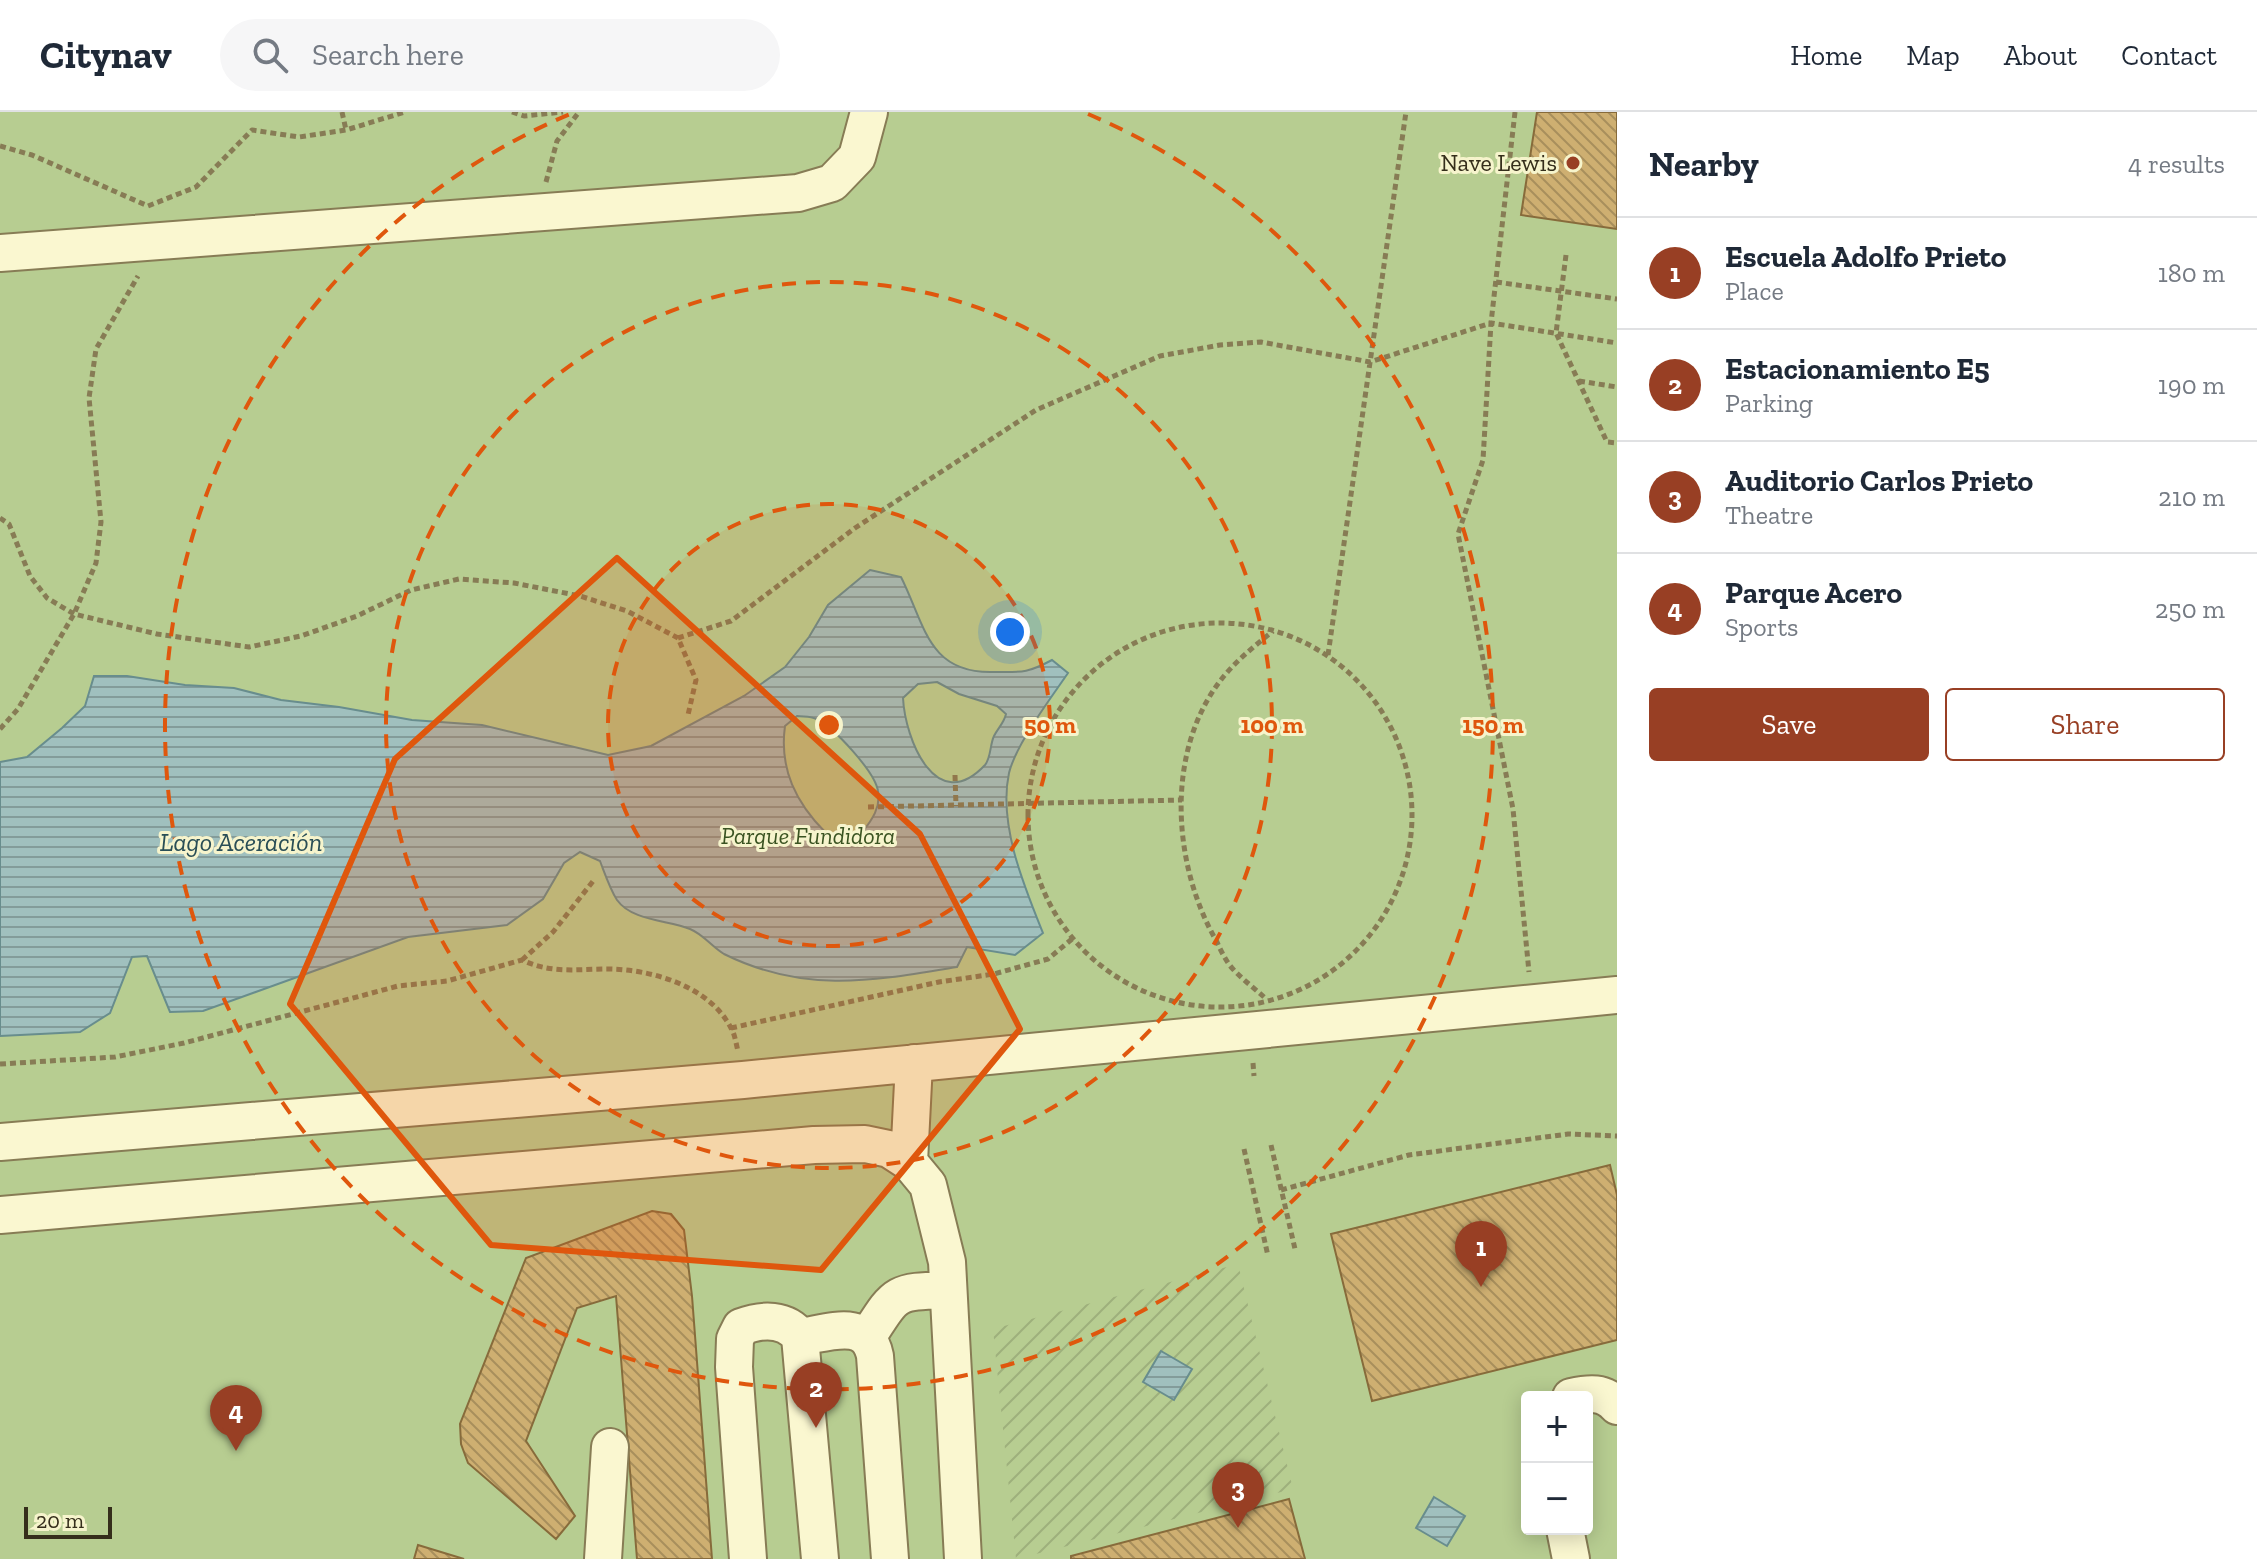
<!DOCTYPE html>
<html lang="en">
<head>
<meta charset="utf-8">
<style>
	body { margin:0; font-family:"Zilla Slab",serif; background:#f6f6f7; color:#1f2937 }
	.controls { position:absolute; right:24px; bottom:24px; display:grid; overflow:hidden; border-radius:8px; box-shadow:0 4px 20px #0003 }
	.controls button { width:72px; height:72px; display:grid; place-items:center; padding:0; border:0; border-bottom:2px solid #e0e1e3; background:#fff; color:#1f2937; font:40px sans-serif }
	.scale { position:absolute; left:24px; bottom:20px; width:88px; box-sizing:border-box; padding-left:8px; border:4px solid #352e1b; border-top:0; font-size:22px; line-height:28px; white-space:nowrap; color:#352e1b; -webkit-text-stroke:6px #f6f4cc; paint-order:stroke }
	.you { position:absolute; left:1010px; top:520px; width:28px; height:28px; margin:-20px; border:6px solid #fff; border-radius:50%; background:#1a73e8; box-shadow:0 0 0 12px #1a73e833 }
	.badge { display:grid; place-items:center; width:52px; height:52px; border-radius:50%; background:#983f24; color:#fff; font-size:26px; font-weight:700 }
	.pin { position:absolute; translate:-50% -66px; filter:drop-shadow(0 2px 4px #0008) }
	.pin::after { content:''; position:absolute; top:42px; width:28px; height:24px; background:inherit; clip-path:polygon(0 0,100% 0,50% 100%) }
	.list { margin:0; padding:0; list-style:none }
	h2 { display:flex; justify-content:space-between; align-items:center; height:104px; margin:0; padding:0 32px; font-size:34px }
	h2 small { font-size:26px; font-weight:400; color:#747a83 }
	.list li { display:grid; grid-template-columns:52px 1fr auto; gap:24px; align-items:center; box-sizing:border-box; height:112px; padding:0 32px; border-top:2px solid #e0e1e3 }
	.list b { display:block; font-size:30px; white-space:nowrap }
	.list p { margin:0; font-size:26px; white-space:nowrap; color:#747a83 }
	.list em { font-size:26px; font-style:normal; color:#747a83 }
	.actions { display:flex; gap:16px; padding:24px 32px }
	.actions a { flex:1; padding:18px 0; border:2px solid #983f24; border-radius:8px; text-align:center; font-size:28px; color:#983f24 }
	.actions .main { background:#983f24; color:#fff }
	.icon { flex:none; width:44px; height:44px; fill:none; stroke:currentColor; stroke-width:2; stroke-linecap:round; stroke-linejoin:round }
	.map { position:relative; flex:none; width:1617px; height:1447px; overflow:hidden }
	header { display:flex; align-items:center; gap:48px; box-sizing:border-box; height:112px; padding:0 40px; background:#fff; border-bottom:2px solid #e0e1e3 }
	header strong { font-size:38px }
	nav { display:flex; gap:44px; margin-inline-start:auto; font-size:28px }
	.search { width:560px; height:72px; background:#f6f6f7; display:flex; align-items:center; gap:20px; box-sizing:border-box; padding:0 28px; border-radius:44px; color:#747a83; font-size:30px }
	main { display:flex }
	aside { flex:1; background:#fff }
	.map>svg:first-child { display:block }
	.green { fill:#b7cd91; fill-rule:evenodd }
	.garden { fill:url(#garden-furrows) }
	.water { fill:url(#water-rules); stroke:#688d8d; stroke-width:2; fill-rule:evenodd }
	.building { fill:url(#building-back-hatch); stroke:#876b3b; stroke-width:2 }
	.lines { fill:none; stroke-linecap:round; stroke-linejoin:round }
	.minor-casing { stroke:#877c55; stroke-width:40 }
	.path { stroke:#877c55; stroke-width:5; stroke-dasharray:6 4; stroke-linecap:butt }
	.minor { stroke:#faf7d0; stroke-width:36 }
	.marked { fill:#df570d; fill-opacity:0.2; stroke:#df570d; stroke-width:6; stroke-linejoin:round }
	.ring { fill:none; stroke:#df570d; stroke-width:4; stroke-dasharray:14 10 }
	.poi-dot { fill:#983f24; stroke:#f6f4cc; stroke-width:3 }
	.labels { text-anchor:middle; stroke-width:6; stroke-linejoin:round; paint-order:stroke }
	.poi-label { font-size:24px; fill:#352e1b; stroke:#f6f4cc; text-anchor:end }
	.park-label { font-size:24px; font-style:italic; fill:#3a5321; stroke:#f6f4cc }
	.water-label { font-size:26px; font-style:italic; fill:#294e56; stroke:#f6f4cc }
	.centre { fill:#df570d; stroke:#f6f4cc; stroke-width:4 }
	.ring-label { font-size:24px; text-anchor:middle; font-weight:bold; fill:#df570d; stroke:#f6f4cc; stroke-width:6; stroke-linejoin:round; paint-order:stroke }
</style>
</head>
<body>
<header>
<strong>Citynav</strong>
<div class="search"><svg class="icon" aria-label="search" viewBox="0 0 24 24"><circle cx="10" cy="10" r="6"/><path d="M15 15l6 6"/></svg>Search here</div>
<nav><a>Home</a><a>Map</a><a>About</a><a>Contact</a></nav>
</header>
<main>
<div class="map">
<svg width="1617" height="1447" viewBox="0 0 1617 1447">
	<defs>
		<pattern id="garden-furrows" width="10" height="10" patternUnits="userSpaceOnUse" patternTransform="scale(2)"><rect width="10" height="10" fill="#b7cd91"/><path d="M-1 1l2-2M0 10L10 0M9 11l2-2" fill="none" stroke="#9eb07c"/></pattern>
		<pattern id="water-rules" width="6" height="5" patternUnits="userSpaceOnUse" patternTransform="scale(2)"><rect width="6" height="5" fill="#a0c0be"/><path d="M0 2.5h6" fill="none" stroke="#839c9a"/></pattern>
		<pattern id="building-back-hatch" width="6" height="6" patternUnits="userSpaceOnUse" patternTransform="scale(2)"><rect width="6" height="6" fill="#ceaf71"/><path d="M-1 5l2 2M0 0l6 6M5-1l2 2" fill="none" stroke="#a88f5c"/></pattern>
	</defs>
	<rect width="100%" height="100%" fill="#efecbc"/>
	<path class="green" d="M0 0H1617V1447H0ZM1527 1285H1587V1417H1527Z"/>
	<path class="garden" d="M1238 1152 1293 1377 1016 1447 993 1217Z"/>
	<path class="water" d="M870 458 901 465C925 513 928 561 992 560 1021 560 1026 562 1052 548L1068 561C1051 586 1016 632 1009 661 998 712 1024 774 1043 821L1015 843 967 835 957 855C872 869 805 882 724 842 712 835 703 822 690 817 668 808 632 809 617 788 610 777 605 762 600 749L580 740 564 751 543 787 507 813 408 825 203 899 170 900 147 844 132 845 110 901 80 920 0 924V650L27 645 62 616 85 594 94 564H127L185 573 234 576 281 588 339 595 412 608 482 613 608 643 651 634 744 584 785 555 809 525 828 493ZM937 570 959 582 997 594 1006 602C1004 611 998 616 994 624 990 632 991 646 985 653 936 705 905 627 903 586L918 572ZM797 604C803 605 811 604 816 607 834 615 875 660 878 679 881 695 872 708 863 719L843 724 826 721C796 691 779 657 785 614Z
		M1161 1239 1192 1257 1174 1288 1143 1270Z
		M1434 1385 1465 1404 1447 1434 1416 1416Z"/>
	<path class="building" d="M1537 0H1617V117L1521 103Z
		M1610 1053 1617 1083V1228L1372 1289 1331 1122Z
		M652 1099 671 1102 684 1118 692 1184 712 1447H637L616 1184 577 1196 526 1329 575 1404 556 1427 468 1351 461 1332 460 1312 526 1146Z
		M1289 1387 1305 1447H1071V1444Z
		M418 1433 464 1447H414Z"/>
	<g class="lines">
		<g class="minor-casing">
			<path id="minor" d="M0 141 798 81 832 71 857 45 869 0
				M0 1030 743 968 1617 883
				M909 1050 914 951
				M0 1103 814 1033 865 1032 889 1037 909 1050 928 1073 947 1150 963 1447
				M868 1224C897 1179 894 1180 948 1178
				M1571 1285C1589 1281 1604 1279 1617 1294
				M1565 1417 1571 1447
				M603 1447 610 1335
				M748 1447 734 1255 735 1227 741 1215C762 1207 786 1206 800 1225
				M820 1447 800 1225C829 1221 867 1205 875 1244L890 1447"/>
		</g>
		<path class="path" d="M342 0 346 18
			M512 0 524 4 563 0
			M1515 0 1491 211 1617 231
			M0 34 32 43 148 94 196 75 252 18 299 25 346 18 405 0
			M546 70 557 29 579 0
			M1566 143 1556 221 1607 330 1617 331
			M1496 170 1617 187
			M1579 269 1617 275
			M0 406 9 412 30 464 47 486 74 502 157 522 249 535 301 524 357 504 411 478 459 467 514 471 580 484 627 499 678 526 696 568 688 603
			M1028 703a192 192 0 1 1 384 0a192 192 0 1 1-384 0Z
			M678 526 731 509 855 416 1036 298 1160 244 1220 233 1261 230 1370 250 1491 211 1483 348 1458 422 1513 697 1529 860
			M1328 543 1406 0
			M0 617 18 597 74 502 96 451 101 410 89 286 96 237 138 164
			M955 663 956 694
			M868 695 1182 688
			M522 848 553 820 594 768
			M1264 885C1254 876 1242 867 1232 856 1226 849 1221 839 1217 830 1172 753 1164 637 1224 564 1238 547 1256 533 1273 519
			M731 916 939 870 994 862 1048 847 1072 827
			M1253 951 1254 964
			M0 952 115 945 184 931 398 874 447 869 522 848C557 865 589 854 626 858 665 862 712 879 731 916 735 922 736 932 738 939
			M1271 1033 1295 1137
			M1244 1037 1268 1144
			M1281 1078 1409 1043 1568 1022 1617 1024"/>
		<use href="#minor" class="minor"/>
	</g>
	<path class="marked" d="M617 446 920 722 1020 917 821 1158 491 1133 290 892 395 647Z"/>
	<circle cx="829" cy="613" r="221" fill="#df570d" fill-opacity=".12"/>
	<g class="ring">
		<circle cx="829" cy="613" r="221"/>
		<circle cx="829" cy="613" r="443"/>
		<path d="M1088 2A664 664 0 1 1 570 2"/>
	</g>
	<circle class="poi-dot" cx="1573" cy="51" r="8"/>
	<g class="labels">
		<g class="poi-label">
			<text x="1557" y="59">Nave Lewis</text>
		</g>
		<g class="park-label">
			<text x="808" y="732">Parque Fundidora</text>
		</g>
		<g class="water-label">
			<text x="241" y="739">Lago Aceración</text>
		</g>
	</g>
	<circle cx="829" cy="613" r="12" class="centre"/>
	<g class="ring-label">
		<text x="1050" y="621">50 m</text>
		<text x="1272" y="621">100 m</text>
		<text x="1493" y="621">150 m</text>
	</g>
</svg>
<div class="controls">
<button>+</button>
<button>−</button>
</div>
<div class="scale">20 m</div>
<div class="you"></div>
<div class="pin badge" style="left:1481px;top:1175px">1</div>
<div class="pin badge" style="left:816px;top:1316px">2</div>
<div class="pin badge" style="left:1238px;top:1416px">3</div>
<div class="pin badge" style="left:236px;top:1339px">4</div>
</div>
<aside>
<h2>Nearby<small>4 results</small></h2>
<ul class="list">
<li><span class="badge">1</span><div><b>Escuela Adolfo Prieto</b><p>Place</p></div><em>180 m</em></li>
<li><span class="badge">2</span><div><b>Estacionamiento E5</b><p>Parking</p></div><em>190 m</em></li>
<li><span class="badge">3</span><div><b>Auditorio Carlos Prieto</b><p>Theatre</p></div><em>210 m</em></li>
<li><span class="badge">4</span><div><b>Parque Acero</b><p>Sports</p></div><em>250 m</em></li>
</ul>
<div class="actions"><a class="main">Save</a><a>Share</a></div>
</aside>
</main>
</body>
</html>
